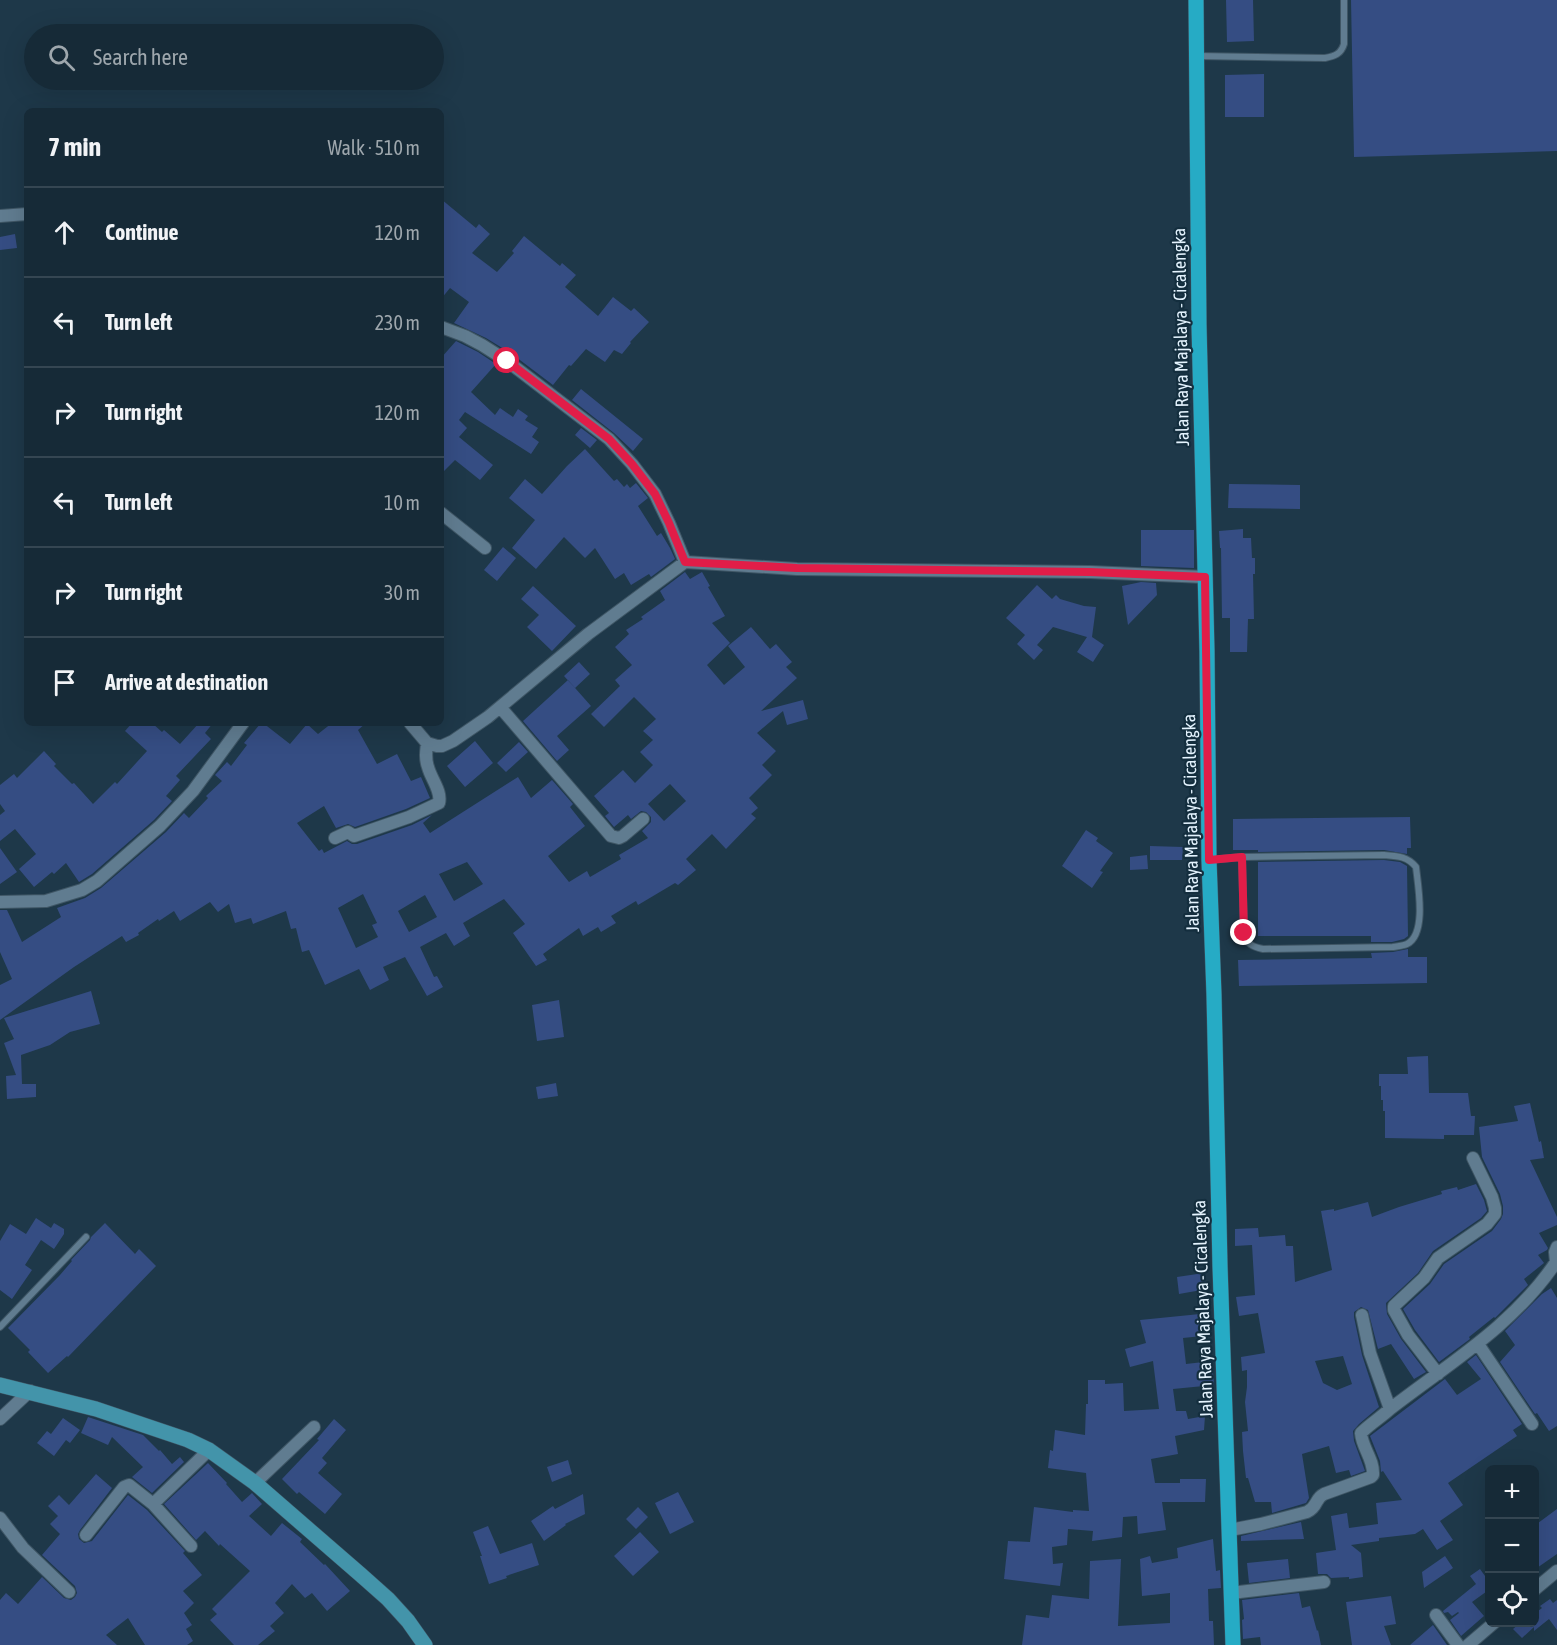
<!DOCTYPE html>
<html lang="en">
<head>
<meta charset="utf-8">
<style>
	body { margin:0; font-family:"Asap Condensed",sans-serif; background:#1f323f; color:#f1f3f6 }
	.controls { position:absolute; right:18px; bottom:18px; display:grid; overflow:hidden; border-radius:9px; box-shadow:0 6px 24px #0002 }
	.controls button { width:54px; height:54px; display:grid; place-items:center; padding:0; border:0; border-bottom:2px solid #354652; background:#162a37; color:#f1f3f6; font:30px sans-serif }
	.stop { position:absolute; width:18px; height:18px; margin:-14px; border:4px solid #e11d48; border-radius:50%; background:#fff }
	.stop.end { background:#e11d48; border-color:#fff; box-shadow:0 2px 6px #0008 }
	.list { margin:0; padding:0; list-style:none }
	h2 { display:flex; justify-content:space-between; align-items:center; height:78px; margin:0; padding:0 24px; font-size:26px }
	h2 small { font-size:20px; font-weight:400; color:#9ea7ad }
	.list li { display:grid; grid-template-columns:39px 1fr auto; gap:18px; align-items:center; box-sizing:border-box; height:90px; padding:0 24px; border-top:2px solid #354652 }
	.list b { display:block; font-size:22px; white-space:nowrap }
	.list em { font-size:20px; font-style:normal; color:#9ea7ad }
	.icon { flex:none; width:33px; height:33px; fill:none; stroke:currentColor; stroke-width:2; stroke-linecap:round; stroke-linejoin:round }
	.map { position:relative; flex:none; width:1557px; height:1645px; overflow:hidden }
	.search { position:absolute; background:#162a37; box-shadow:0 6px 24px #0002; left:24px; top:24px; width:420px; height:66px; display:flex; align-items:center; gap:15px; box-sizing:border-box; padding:0 21px; border-radius:33px; color:#9ea7ad; font-size:22px }
	.panel { position:absolute; background:#162a37; box-shadow:0 6px 24px #0002; left:24px; top:108px; width:420px; height:618px; border-radius:9px }
	.map>svg:first-child { display:block }
	.building { fill:#354d83; fill-rule:evenodd }
	.lines { fill:none; stroke-linecap:round; stroke-linejoin:round }
	.lane-casing { stroke:#3f5665; stroke-width:8 }
	.street-casing { stroke:#3f5665; stroke-width:14 }
	.secondary-casing { stroke:#3f5665; stroke-width:16 }
	.primary-casing { stroke:#3f5665; stroke-width:16 }
	.lane { stroke:#607c90; stroke-width:6 }
	.street { stroke:#607c90; stroke-width:12 }
	.secondary { stroke:#4394aa; stroke-width:15 }
	.primary { stroke:#26abc5; stroke-width:15 }
	.route { stroke:#e11d48; stroke-width:8 }
	.labels { text-anchor:middle; stroke-width:4.5; stroke-linejoin:round; paint-order:stroke }
	.street-label { font-size:18px; fill:#e4f3fe; stroke:#142e3e }
</style>
</head>
<body>
<div class="map">
<svg width="1557" height="1645" viewBox="0 0 1557 1645">
	<rect width="100%" height="100%" fill="#1e3849"/>
	<path class="building" d="M1226 0H1253L1254 41 1227 42Z
		M1351 0H1557V151L1354 157Z
		M1264 74V117H1225V75Z
		M441 199 476 228 479 224 490 234 472 253 497 272 514 253 512 251 524 236 560 266 562 263 576 275 565 287 598 316 613 297 631 311 634 308 649 322 630 342 631 343 622 354 614 350 605 362 586 349 571 366 569 365 553 385 512 354 486 338 454 323 469 302 450 288 441 299Z
		M15 234 17 248 0 250V237Z
		M456 341 478 352 496 364 471 392 495 415 500 408 513 417 518 409 528 416 525 420 538 428 532 437 539 442 531 454 465 412 459 420 467 428 459 437 493 465 480 480 455 460 441 474V358Z
		M581 389 643 439 633 451 614 433 572 400Z
		M581 428 597 440 590 448 575 435Z
		M585 449 614 481 617 479 624 487 627 484 630 488 636 483 648 498 638 506 657 536 661 533 670 548 675 559 651 577 649 574 631 585 624 573 615 579 595 548 585 558 564 537 536 569 512 548 535 520 509 498 525 479 542 494 567 466Z
		M1229 484 1300 485V509L1228 508Z
		M1243 529V538H1251L1252 558H1255V574H1253L1254 619H1248L1247 652H1230V618H1222L1221 548H1220L1219 531Z
		M1141 530H1194V568L1141 566Z
		M503 547 516 558 497 581 484 570Z
		M685 572 690 579 702 572 710 586 708 587 725 616 712 623 730 643 707 665 724 685 745 667 728 646 751 627 770 649 776 644 792 662 786 667 797 678 761 711 803 700 808 719 787 725 783 711 757 733 776 751 762 765 772 775 749 798 758 808 751 814 756 818 726 849 712 834 686 859 696 870 678 885 675 883 638 905 636 901 611 916 616 923 601 932 598 927 583 936 579 928 543 954 547 960 536 966 513 933 525 924 504 899 463 923 470 936 454 946 446 933 420 947 434 977 437 976 443 987 427 996 405 957 383 967 389 980 370 990 359 969 325 985 309 950 302 952 296 928 291 929 286 911 253 924 251 918 235 923 229 904 218 912 210 902 180 921 174 911 159 921 158 919 138 933 139 935 126 942 122 936 74 967 0 1020V985L12 979 0 952V910H7L22 942 61 917 57 908 85 898 101 888 166 832 184 813 189 818 208 798 206 796 222 781 215 775 227 762 231 766 247 745 244 743 261 723H263L290 744 307 724 318 734 332 723H366L358 730 377 764 397 754 411 781 421 777 430 798 406 809 355 827 348 824 336 828 324 806 297 823 319 851 322 849 324 853 347 841 352 844H357L412 825 432 815 423 823 430 833 518 777 531 798 552 780 573 804 570 807 585 826 548 856 569 882 587 871 590 877 621 859 619 855 648 838 642 831 651 822V817L646 812 641 811 631 819 628 815 614 827 605 816 609 813 594 796 623 770 635 783 653 765 640 752 653 740 643 731 656 719 634 697 604 727 591 714 620 686 615 680 632 665 615 647 629 634 626 630 643 619 641 617 665 600 660 591ZM670 784 686 801 664 821 648 804ZM467 862 483 884 454 901 439 874ZM363 894 377 923 372 925 378 937 356 948 338 908ZM425 895 437 917 409 932 398 911Z
		M1141 582 1156 583 1157 595 1128 625 1122 586Z
		M1037 585 1052 599 1056 595 1060 599 1084 606 1096 607 1092 637 1104 645 1093 662 1077 652 1087 637 1053 627 1037 645 1043 650 1034 660 1017 644 1025 635 1006 618Z
		M533 586 576 626 552 651 527 627 539 615 521 599Z
		M579 662 590 674 575 688 564 676Z
		M568 680 591 706 557 736 569 750 557 761 523 721Z
		M132 723H152L162 732 164 730 180 744 199 723H213L205 733 211 739 176 776 180 780 166 796 172 801 154 820 92 874 79 882 66 863 54 874 52 872 34 887 19 869 36 854 15 829 0 841V815L5 811 0 804V785L14 774 17 778 44 751 56 764 54 766 72 784 74 783 93 804 115 782 117 784 147 751 125 731Z
		M475 741 493 763 465 787 447 766Z
		M519 742 528 752 506 772 497 763Z
		M1410 817 1411 848H1407V854L1384 850 1258 852V850H1233V819Z
		M1086 830 1098 838 1096 841 1113 853 1100 871 1103 872 1092 888 1062 866Z
		M1150 846 1183 847 1182 860H1150Z
		M0 848 17 872 0 884Z
		M1147 855 1148 869 1130 870V857Z
		M1384 860 1400 862 1407 866 1408 936 1404 939 1392 942H1371V936H1258V862Z
		M1408 949V957H1427V983L1239 986 1238 960 1372 958 1371 953 1393 952Z
		M91 991 100 1024 70 1032 50 1045 21 1055 22 1084H36V1097L7 1099 6 1076 16 1075 4 1043 14 1039 4 1018Z
		M559 1000 564 1037 537 1041 532 1005Z
		M1428 1056 1429 1093H1468L1471 1116H1475L1474 1135H1444V1139L1385 1138V1111H1383V1100H1381V1086H1379V1074H1408L1407 1057Z
		M556 1083 558 1096 538 1099 536 1087Z
		M1530 1103 1539 1142 1541 1141 1544 1158 1530 1160 1557 1217V1225L1539 1233 1548 1248 1547 1250 1538 1255 1544 1263 1524 1279 1528 1285 1495 1318 1494 1317 1469 1337 1470 1339 1439 1362 1415 1330 1403 1309 1430 1284 1444 1264 1492 1231 1501 1219 1503 1214V1206L1500 1194 1482 1157 1479 1127 1518 1121 1514 1106Z
		M1476 1184 1484 1200 1487 1211 1481 1218 1433 1251 1418 1273 1386 1303 1387 1314 1401 1339 1426 1372 1414 1379 1391 1344 1378 1349 1368 1310 1361 1307 1354 1312V1317L1362 1355 1379 1407 1359 1424 1353 1431 1354 1441 1365 1471 1351 1476 1349 1470 1336 1473 1329 1446 1302 1454 1309 1498 1306 1503 1272 1513 1271 1502H1255L1248 1478H1246L1243 1451 1242 1432 1248 1431 1245 1402 1247 1387V1370L1242 1371 1241 1357 1265 1353 1258 1313 1239 1316 1236 1297 1255 1295 1252 1245 1235 1246V1229L1258 1228 1259 1237 1285 1235 1286 1246H1293L1295 1282 1332 1270 1321 1211 1334 1209V1211L1368 1202 1372 1217 1399 1207 1442 1194 1441 1191 1457 1187 1458 1190ZM1343 1356 1352 1384 1337 1390 1323 1383 1315 1361Z
		M36 1218 51 1228 54 1223 64 1229V1234L54 1249 41 1240 25 1265 32 1270 12 1299 0 1290V1241L10 1224 26 1234Z
		M105 1223 135 1254 139 1249 156 1266 68 1357 67 1356 48 1373 28 1352 30 1350 8 1328 60 1275 72 1261 71 1260 90 1240 91 1237Z
		M1204 1273 1207 1289 1179 1294 1177 1277Z
		M1551 1288 1557 1298V1426L1549 1431 1537 1413 1535 1414 1500 1362 1515 1345 1505 1331 1542 1294Z
		M1200 1314 1202 1336 1183 1338 1186 1364 1212 1361 1214 1385 1173 1389 1176 1411H1186L1188 1419 1205 1416 1204 1430 1175 1436 1178 1454 1151 1459 1155 1483H1180V1479H1206L1205 1502H1162L1166 1530 1138 1534 1137 1516 1123 1517 1122 1537 1092 1541 1093 1531 1068 1529 1067 1545 1052 1547 1053 1564 1063 1563 1060 1586 1004 1579 1008 1541 1030 1542 1034 1507 1073 1512V1510L1089 1511 1086 1473 1048 1468 1050 1450 1053 1451 1055 1430 1085 1435 1086 1404H1088V1380H1105V1384L1123 1383 1124 1411 1159 1409 1153 1361 1130 1367 1125 1349 1146 1343 1140 1320Z
		M1476 1355 1522 1424 1513 1430 1517 1436 1448 1483 1463 1505 1440 1521 1453 1540 1437 1550 1423 1529 1415 1534 1379 1538V1541L1351 1545 1361 1553 1363 1577 1349 1579V1577L1331 1578 1327 1574H1318L1316 1553 1336 1550 1331 1516 1347 1513 1349 1528 1378 1524 1376 1503 1402 1500 1383 1471 1381 1472 1380 1461 1370 1436 1445 1379 1457 1395 1481 1379 1467 1362Z
		M88 1417 143 1435 159 1451 160 1450 172 1464 180 1457 184 1462 152 1493 132 1477 143 1467 112 1437 108 1445 81 1433Z
		M63 1418 80 1430 70 1443 66 1440 54 1456 37 1443 47 1431 51 1434Z
		M334 1419 346 1430 322 1458 327 1463 318 1473 342 1494 325 1514 299 1492 297 1494 282 1479 319 1440 317 1439Z
		M568 1460 572 1474 552 1482 547 1467Z
		M208 1463 227 1483 226 1484 242 1502 252 1493 262 1504 249 1516 271 1536 282 1523 302 1539 300 1542 324 1565 325 1564 350 1591 327 1611 312 1593 305 1598 292 1584 275 1603 284 1613 270 1626 275 1631 258 1645H234L210 1620 217 1614 212 1609 250 1571 220 1544 219 1546 205 1531 196 1540 164 1504Z
		M96 1474 112 1488 80 1530 78 1534 79 1539 84 1543 92 1541 128 1495 147 1510 185 1551 183 1553 202 1575 183 1591 194 1603 184 1613 192 1625 186 1629 193 1641 187 1645H145L128 1618 106 1635 117 1645H0V1600L6 1593 18 1604 42 1577 64 1598 71 1600 75 1597 77 1593 75 1586 42 1555 60 1534 50 1524 58 1516 48 1506 59 1495 69 1505Z
		M678 1492 694 1522 670 1534 655 1503Z
		M583 1494 585 1514 565 1524 566 1525 544 1541 531 1521 553 1506 555 1509Z
		M638 1507 648 1517 636 1529 626 1519Z
		M1557 1509V1554L1534 1570V1526Z
		M1301 1522 1304 1539 1241 1541V1536Z
		M488 1526 500 1554 532 1543 539 1565 506 1576 507 1578 489 1584 480 1556H482L473 1532Z
		M640 1532 659 1552 633 1576 614 1556Z
		M1213 1539 1216 1571 1220 1570 1221 1588 1208 1589 1209 1621H1213L1214 1645H1022L1026 1615 1049 1618 1052 1595 1089 1599 1090 1561 1121 1559 1118 1626 1170 1623V1593L1142 1596 1140 1559 1150 1556 1152 1563 1178 1558 1177 1548Z
		M1445 1556 1453 1568 1424 1588 1422 1572Z
		M1288 1559 1290 1578 1249 1583 1247 1563Z
		M1480 1569 1490 1583V1589L1472 1602 1484 1616 1461 1636 1450 1620 1459 1613 1458 1612 1452 1616 1448 1612 1444 1613 1443 1611 1476 1584 1470 1576Z
		M1299 1593 1302 1608 1310 1606 1317 1631 1318 1630 1321 1645H1261L1260 1637 1243 1639 1242 1620 1244 1619 1242 1600Z
		M1391 1596 1396 1624 1384 1626 1391 1645H1352L1346 1602Z
		M1550 1599 1553 1603 1557 1600V1630L1549 1619 1534 1631V1627L1522 1638 1513 1629 1520 1623H1534V1614L1542 1608 1540 1606Z
		M1433 1625 1447 1645H1410Z"/>
	<g class="lines">
		<g class="lane-casing">
			<path id="lane" d="M1197 56 1325 58C1335 56 1341 54 1344 44V0
				M1209 860 1242 857 1384 855C1397 856 1407 856 1416 867 1418 886 1427 934 1407 944 1403 946 1397 946 1393 947L1263 949C1253 947 1246 944 1244 933L1242 857
				M0 1327 86 1237"/>
		</g>
		<g class="street-casing">
			<path id="street" d="M0 216 27 214
				M441 327 465 336 482 345 507 361 609 439 632 464 655 494 669 523 685 562
				M441 513 485 548
				M500 707 611 836 619 838 623 836 643 819
				M410 723 427 743 437 746H442L453 741 488 717 588 634 685 562 797 569 1090 572 1205 577
				M335 838 348 832 354 836 409 817 439 803C442 791 431 779 428 767 425 759 426 752 427 743
				M0 902 46 901 82 890 97 881 160 826 193 791 243 723
				M1362 1315 1370 1353 1390 1409
				M1478 1344 1532 1424
				M1438 1374 1408 1335 1394 1310V1306L1424 1278 1438 1258 1487 1224 1495 1214V1208L1492 1197 1473 1158
				M0 1419 30 1391
				M255 1483 314 1427
				M153 1504 191 1546
				M0 1518 23 1548 69 1592
				M1230 1530 1261 1524 1307 1512C1319 1506 1314 1499 1324 1494L1371 1477 1373 1475C1374 1459 1362 1448 1361 1433 1370 1424 1380 1418 1390 1409 1448 1364 1514 1325 1556 1262L1555 1252 1557 1247
				M86 1535 124 1487 129 1485 153 1504 209 1450
				M1534 1590 1557 1571
				M1231 1593 1324 1582
				M1436 1615 1458 1645
				M1468 1645 1495 1622"/>
		</g>
		<g class="secondary-casing">
			<path id="secondary" d="M0 1385 96 1409 188 1440 209 1450 255 1483 361 1575 388 1599 408 1621 425 1645"/>
		</g>
		<g class="primary-casing">
			<path id="primary" d="M1196 0 1199 325 1207 651 1209 860 1214 995 1220 1266 1233 1645"/>
		</g>
		<use href="#lane" class="lane"/>
		<use href="#street" class="street"/>
		<use href="#secondary" class="secondary"/>
		<use href="#primary" class="primary"/>
	</g>
	<g class="lines">
		<path class="route" d="M507 361 609 439 632 464 655 494 669 523 685 562 797 568 1090 572 1205 577 1209 860 1242 857 1244 933"/>
	</g>
	<g class="labels">
		<g class="street-label">
			<text transform="translate(1181 337) rotate(-91)" y="6">Jalan Raya Majalaya - Cicalengka</text>
			<text transform="translate(1191 823) rotate(-91)" y="6">Jalan Raya Majalaya - Cicalengka</text>
			<text transform="translate(1203 1309) rotate(-92)" y="6">Jalan Raya Majalaya - Cicalengka</text>
		</g>
	</g>
</svg>
<div class="controls">
<button>+</button>
<button>−</button>
<button><svg class="icon" aria-label="locate" viewBox="0 0 24 24"><circle cx="12" cy="12" r="6"/><path d="M12 2v4M12 18v4M2 12h4M18 12h4"/></svg></button>
</div>
<div class="stop" style="left:507px;top:361px"></div>
<div class="stop end" style="left:1244px;top:933px"></div>
<div class="search"><svg class="icon" aria-label="search" viewBox="0 0 24 24"><circle cx="10" cy="10" r="6"/><path d="M15 15l6 6"/></svg>Search here</div>
<section class="panel">
<h2>7 min<small>Walk · 510 m</small></h2>
<ul class="list">
<li><svg class="icon" aria-label="ahead" viewBox="0 0 24 24"><path d="M12 20V5M6 11l6-6 6 6"/></svg><div><b>Continue</b></div><em>120 m</em></li>
<li><svg class="icon" aria-label="left" viewBox="0 0 24 24"><path d="M17 20v-9H6M10 6l-5 5 5 5"/></svg><div><b>Turn left</b></div><em>230 m</em></li>
<li><svg class="icon" aria-label="right" viewBox="0 0 24 24"><path d="M7 20v-9h11M14 6l5 5-5 5"/></svg><div><b>Turn right</b></div><em>120 m</em></li>
<li><svg class="icon" aria-label="left" viewBox="0 0 24 24"><path d="M17 20v-9H6M10 6l-5 5 5 5"/></svg><div><b>Turn left</b></div><em>10 m</em></li>
<li><svg class="icon" aria-label="right" viewBox="0 0 24 24"><path d="M7 20v-9h11M14 6l5 5-5 5"/></svg><div><b>Turn right</b></div><em>30 m</em></li>
<li><svg class="icon" aria-label="arrive" viewBox="0 0 24 24"><path d="M6 21V4h12l-3 4 3 4H6"/></svg><div><b>Arrive at destination</b></div></li>
</ul>
</section>
</div>
</body>
</html>
